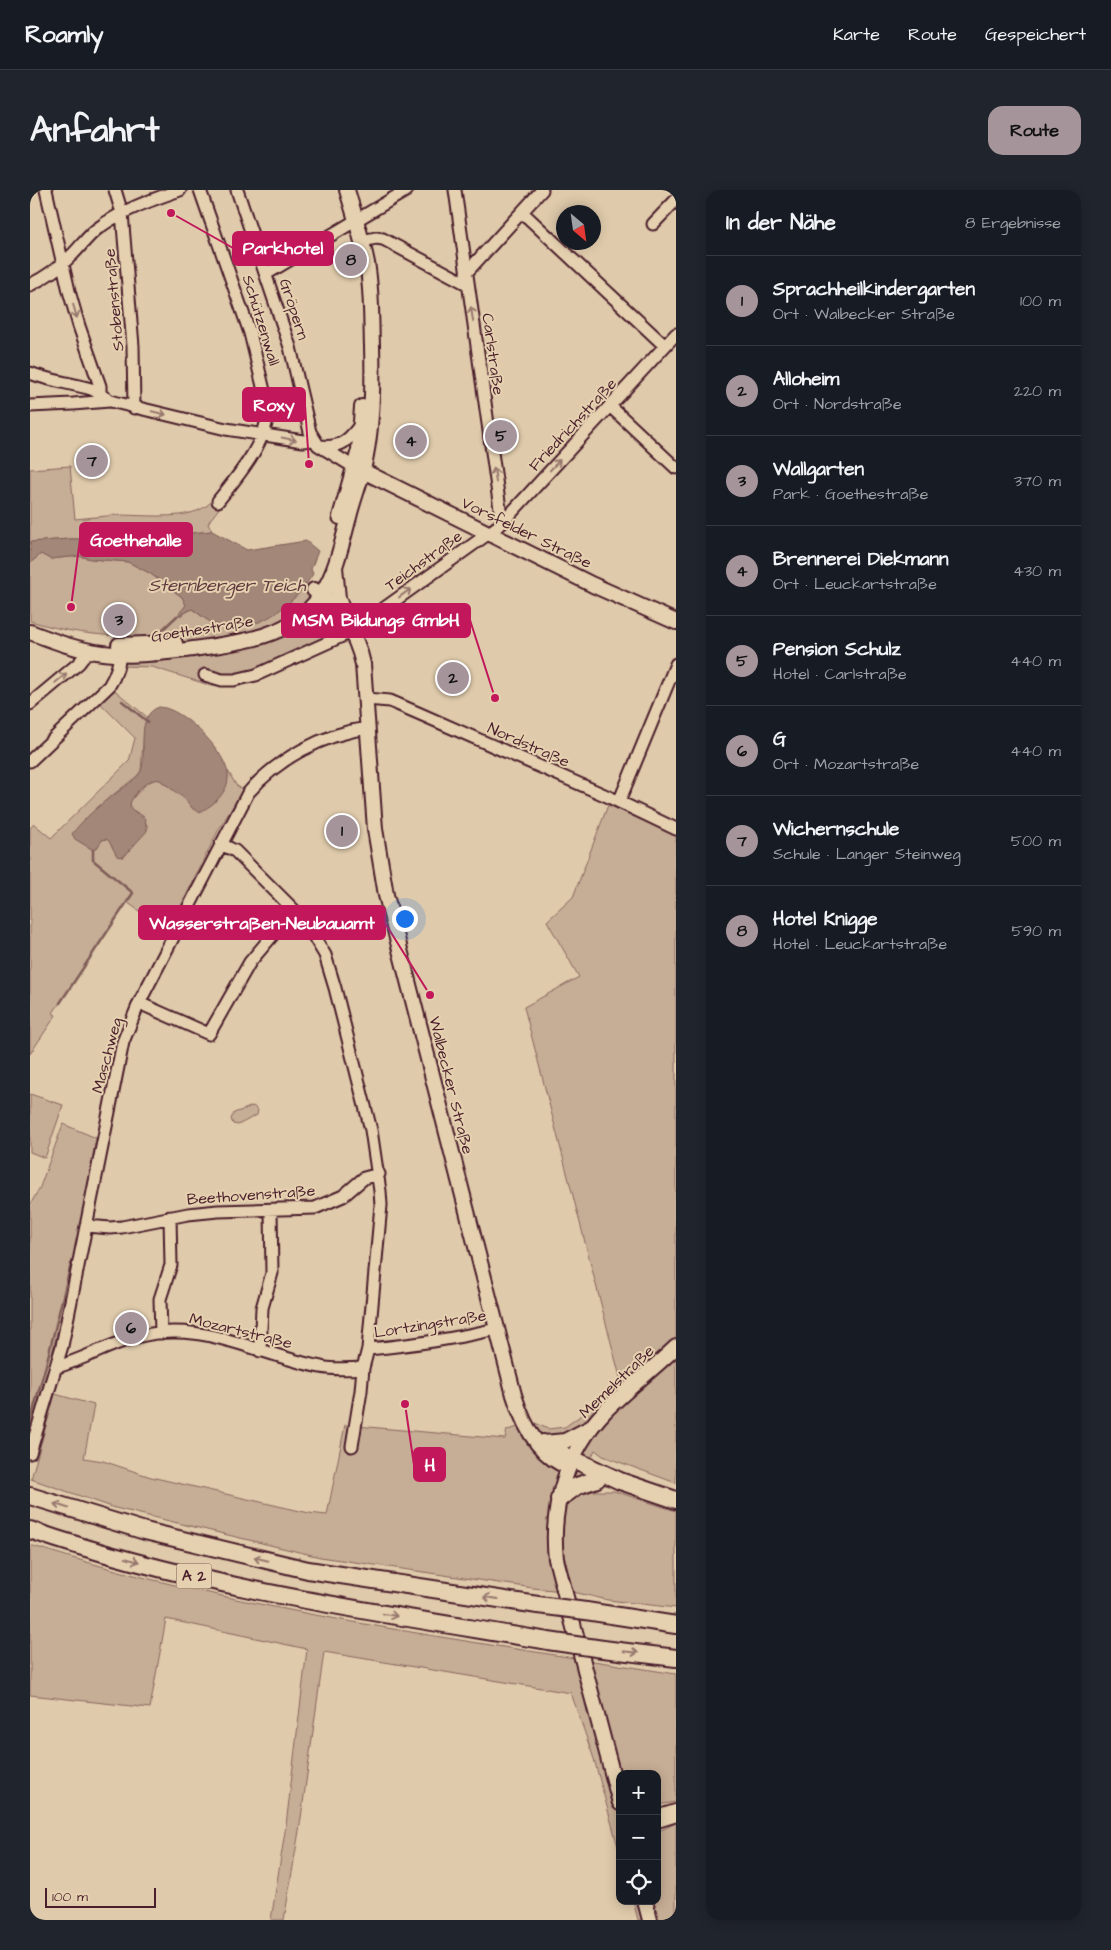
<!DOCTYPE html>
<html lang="de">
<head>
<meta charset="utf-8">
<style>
	body { margin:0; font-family:"Architects Daughter",sans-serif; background:#20242c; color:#f1f3f6 }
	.controls { position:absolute; right:15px; bottom:15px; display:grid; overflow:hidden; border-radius:10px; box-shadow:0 2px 12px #0003 }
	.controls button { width:45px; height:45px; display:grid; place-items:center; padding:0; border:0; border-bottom:1px solid #363941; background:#171b24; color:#f1f3f6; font:25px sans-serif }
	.compass { position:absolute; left:526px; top:15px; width:45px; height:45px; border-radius:50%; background:#171b24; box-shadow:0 2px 12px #0003; rotate:151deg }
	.scale { position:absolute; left:15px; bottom:12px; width:111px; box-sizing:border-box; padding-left:5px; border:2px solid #4a1f2b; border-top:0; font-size:14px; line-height:18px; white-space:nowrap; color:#4a1f2b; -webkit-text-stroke:4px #e5d1b0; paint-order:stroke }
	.you { position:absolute; left:374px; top:728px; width:18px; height:18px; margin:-12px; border:4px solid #fff; border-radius:50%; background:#1a73e8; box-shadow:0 0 0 8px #1a73e833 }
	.badge { display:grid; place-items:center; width:32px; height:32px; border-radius:50%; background:#a6949b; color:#111; font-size:16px; font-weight:700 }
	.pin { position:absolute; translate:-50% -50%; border:2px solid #fff; box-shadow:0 1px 5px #0006 }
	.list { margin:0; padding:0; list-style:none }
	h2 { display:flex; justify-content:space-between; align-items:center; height:65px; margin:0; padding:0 20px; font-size:21px }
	h2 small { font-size:16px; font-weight:400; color:#9ea1a6 }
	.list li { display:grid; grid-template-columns:32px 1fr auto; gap:15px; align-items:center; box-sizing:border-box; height:90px; padding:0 20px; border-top:1px solid #363941 }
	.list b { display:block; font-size:19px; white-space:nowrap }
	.list p { margin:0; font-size:16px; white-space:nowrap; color:#9ea1a6 }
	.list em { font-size:16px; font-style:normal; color:#9ea1a6 }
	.icon { flex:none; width:28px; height:28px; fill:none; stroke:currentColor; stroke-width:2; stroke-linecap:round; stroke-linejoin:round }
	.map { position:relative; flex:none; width:646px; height:1730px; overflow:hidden; border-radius:15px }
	header { display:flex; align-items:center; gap:30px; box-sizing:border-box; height:70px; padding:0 25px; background:#171b24; border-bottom:1px solid #363941 }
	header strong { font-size:24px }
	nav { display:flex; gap:28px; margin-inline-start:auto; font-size:18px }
	.intro { display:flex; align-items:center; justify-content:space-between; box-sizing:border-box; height:120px; padding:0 30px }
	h1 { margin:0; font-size:35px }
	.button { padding:12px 22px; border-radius:15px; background:#a6949b; color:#111; font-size:18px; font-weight:700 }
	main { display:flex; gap:30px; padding:0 30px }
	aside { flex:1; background:#171b24; border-radius:15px; box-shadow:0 2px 12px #0003 }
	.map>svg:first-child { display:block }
	.green { fill:#c6ad95; stroke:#886660 }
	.water { fill:#a38778; stroke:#7f5d59 }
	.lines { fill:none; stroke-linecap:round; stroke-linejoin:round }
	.stream { stroke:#7f5d59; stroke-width:2.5 }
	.minor-casing { stroke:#4a1f2b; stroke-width:15 }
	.major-casing { stroke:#4a1f2b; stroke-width:18 }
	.highway-casing { stroke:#4a1f2b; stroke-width:20 }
	.minor { stroke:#e5d1b0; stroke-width:11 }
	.major { stroke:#e5d1b0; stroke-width:14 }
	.highway { stroke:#e5d1b0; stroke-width:16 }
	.highway-bridge-casing { stroke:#4a1f2b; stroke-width:20; stroke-linecap:butt }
	.highway-bridge { stroke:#e5d1b0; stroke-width:16 }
	.oneway { stroke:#98786e }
	.labels { text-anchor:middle; stroke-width:4; stroke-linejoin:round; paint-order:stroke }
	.shield { fill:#e5d1b0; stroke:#785453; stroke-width:1 }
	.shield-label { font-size:15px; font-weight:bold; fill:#4a1f2b }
	.street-label { font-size:16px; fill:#4a1f2b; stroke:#e5d1b0 }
	.water-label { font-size:18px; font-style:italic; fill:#60393e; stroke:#e5d1b0 }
	.leader { fill:none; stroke:#c2185b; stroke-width:2 }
	.callout-dot { fill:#c2185b; stroke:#e5d1b0; stroke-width:2 }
	.callout { fill:#c2185b; stroke:#c2185b; stroke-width:2 }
	.callout-label { font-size:18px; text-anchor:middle; font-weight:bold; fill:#fff }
</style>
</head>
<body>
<header>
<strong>Roamly</strong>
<nav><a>Karte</a><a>Route</a><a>Gespeichert</a></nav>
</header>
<div class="intro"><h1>Anfahrt</h1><a class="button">Route</a></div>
<main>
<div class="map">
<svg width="646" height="1730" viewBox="0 0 646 1730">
	<rect width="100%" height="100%" fill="#dfcaab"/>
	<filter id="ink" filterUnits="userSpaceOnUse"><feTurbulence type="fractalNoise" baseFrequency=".02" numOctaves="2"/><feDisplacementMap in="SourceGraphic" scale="10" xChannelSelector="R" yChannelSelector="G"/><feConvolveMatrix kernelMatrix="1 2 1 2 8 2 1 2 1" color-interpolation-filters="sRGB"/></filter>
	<g filter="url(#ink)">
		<path class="green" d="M226 248 236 252 211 290 180 330 178 334 182 341 99 349H39L0 352V279L40 276 45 329C59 328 73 326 87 325 109 325 147 329 167 321 191 312 214 270 226 248Z
			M11 364 20 369 49 366 61 369 98 372 118 382 152 407 156 415 150 426 162 419C170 425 177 431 186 434 219 445 254 421 275 397L317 449 208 494 179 495 122 477 91 476 100 446C66 446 33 441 0 431V373Z
			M82 498 117 527 114 538 111 581 107 586 74 612 45 649 64 660 72 650 76 649 79 650 88 666H95L118 638 113 626 101 619 100 611 117 593 126 589 130 590 155 609 163 619C168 618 175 618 179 616 191 610 199 594 198 581L206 595 213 600 189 639 139 740 129 736 97 712 23 823 26 825 0 864V638L4 634 21 648 99 571 105 548 71 514Z
			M578 615 646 645V1293L573 1266 565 1260 542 1308 562 1301H584L646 1321V1418L578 1410 543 1402 503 1398 290 1367 85 1318 1 1289 25 1204 64 1215 54 1268 73 1271 121 1287 279 1323 297 1325 315 1235 475 1249 477 1240 505 1233 518 1239 535 1237 592 1195 494 817 549 787 517 731 543 707Z
			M0 904 33 915 15 968 0 962Z
			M223 916 228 920 227 925 208 935 203 934 201 929 204 923Z
			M33 934 66 948C49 1048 29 1147 0 1244V1015L10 997Z
			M0 1355C210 1422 429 1449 646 1484V1612L627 1615V1584H590V1664L564 1569 541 1503 294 1462 270 1635 254 1730H241L256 1635 277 1459 136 1429 120 1518 0 1505Z
			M646 1633V1730H608L603 1711H627V1642Z"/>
		<path class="water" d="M182 341 217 360 276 351 288 361 281 379 283 384C263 415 226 447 185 434 177 431 170 424 162 419L147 426 156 415 152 407 121 384 98 372 61 369 49 366 20 369 11 364 0 373V352L39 349H99Z
			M129 517C152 517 200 564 198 588 198 602 182 617 169 622L163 619 155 609 130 590C118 587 104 603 100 614L101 619 115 629 117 641 93 667 87 666 79 651 76 649 72 650 67 658 63 660 45 649 42 644C51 632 63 621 75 611 84 604 106 591 111 581 118 562 104 526 129 517Z"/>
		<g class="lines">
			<path class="stream" d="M131 441 147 426
				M92 511 118 532
				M30 813 103 703 63 670V660
				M0 1232 16 1175 41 1074"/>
			<g class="minor-casing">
				<path id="minor" d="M16 0 39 101 49 136 70 196V203
					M85 0 92 23 103 156 104 218
					M170 0 220 143 238 217C239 250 208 286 188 311
					M207 0 260 157 280 242 288 255 324 277
					M425 0 472 333
					M492 22 635 156
					M623 34 646 10
					M332 51 346 48 353 49 437 94
					M436 83 512 0
					M236 84 377 0
					M0 95C16 87 30 77 43 64 51 56 58 46 67 39 92 20 121 10 150 0
					M0 183C20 191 41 193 61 199 70 202 75 210 84 212L196 239 273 251 283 250
					M0 216 43 214 79 211
					M581 217 646 278
					M290 256C310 259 319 250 330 235
					M175 485 192 490H204L226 485 321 442 455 346 472 333 646 144
					M336 509 360 511 388 523 579 607 646 639
					M0 514 49 473 59 460
					M0 571 79 496C87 484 90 471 91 457
					M589 612 646 474
					M191 654 205 661 274 730 295 765 305 798 341 940 350 1001 351 1015 338 1159 333 1178 331 1201 322 1256
					M109 813 179 844 220 772 264 720
					M57 1036 80 1038 92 1037 158 1024 188 1021 285 1018 313 1006 334 988 349 984
					M131 1143 130 1109 141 1075 140 1027
					M338 1159C382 1155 424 1149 466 1139
					M230 1161 232 1118 242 1083 241 1020
					M27 1177C67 1165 98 1142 143 1142 192 1141 242 1168 291 1177 304 1180 319 1179 333 1178
					M0 1263 32 1156 93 852 109 813 218 603C247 569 293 544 338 538"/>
			</g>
			<g class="major-casing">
				<path id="major" d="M325 277 563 395 646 432
					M310 327 329 260 332 217
					M305 377 308 408 315 427
					M284 400C309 415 327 446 333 474L345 639 356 705 484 1205C493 1234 509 1267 539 1277
					M270 428 288 426 316 436
					M0 442C24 451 47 460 73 463 103 467 132 463 163 459 204 453 255 449 284 414 305 390 311 356 319 327 324 306 333 286 336 265 343 229 343 192 342 156 341 128 342 101 337 73 332 48 324 24 317 0
					M89 455 145 453
					M513 1252 543 1269
					M514 1253 535 1251 558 1239
					M590 1613 526 1369C520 1315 538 1260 575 1221 597 1199 623 1179 646 1157
					M615 1711 620 1730"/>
			</g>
			<g class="highway-casing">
				<path id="highway" d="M543 1269 590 1291 646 1310
					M0 1306 115 1341 278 1380 508 1415
					M529 1309 547 1296 567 1289
					M0 1340C168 1398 344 1422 518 1451
					M556 1421 646 1435
					M573 1459 646 1468
					M627 1629 646 1623"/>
			</g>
			<use href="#minor" class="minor"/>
			<use href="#major" class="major"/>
			<use href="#highway" class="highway"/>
			<g class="highway-bridge-casing">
				<path id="highway-bridge" d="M508 1415 556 1421
					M518 1451 573 1459"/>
			</g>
			<use href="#highway-bridge" class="highway-bridge"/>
		</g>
		<defs><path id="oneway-shaft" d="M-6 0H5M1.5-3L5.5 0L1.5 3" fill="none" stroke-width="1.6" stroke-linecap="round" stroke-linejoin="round" transform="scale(1.25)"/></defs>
		<g class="oneway">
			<use href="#oneway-shaft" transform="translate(45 121) rotate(74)"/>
			<use href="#oneway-shaft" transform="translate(442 124) rotate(-99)"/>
			<use href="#oneway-shaft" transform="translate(129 223) rotate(13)"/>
			<use href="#oneway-shaft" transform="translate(259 249) rotate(11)"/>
			<use href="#oneway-shaft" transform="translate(525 275) rotate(-47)"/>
			<use href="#oneway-shaft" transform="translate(465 285) rotate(-98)"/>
			<use href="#oneway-shaft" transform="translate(375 403) rotate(-36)"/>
			<use href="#oneway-shaft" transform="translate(31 488) rotate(-40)"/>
			<use href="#oneway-shaft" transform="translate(31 1316) rotate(-162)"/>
			<use href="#oneway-shaft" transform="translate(231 1369) rotate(-167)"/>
			<use href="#oneway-shaft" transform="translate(102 1370) rotate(15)"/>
			<use href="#oneway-shaft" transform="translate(461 1408) rotate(-172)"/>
			<use href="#oneway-shaft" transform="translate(360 1425) rotate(9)"/>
			<use href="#oneway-shaft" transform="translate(601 1462) rotate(6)"/>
		</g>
	</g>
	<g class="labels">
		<rect class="shield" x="146.5" y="1373.5" width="35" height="25" rx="4"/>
		<g class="shield-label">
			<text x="164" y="1391">A 2</text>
		</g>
		<g class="street-label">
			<text transform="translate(83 110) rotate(-95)" y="6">Stobenstraße</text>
			<text transform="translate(265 119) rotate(72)" y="6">Gröpern</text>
			<text transform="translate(232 130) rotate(73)" y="6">Schützenwall</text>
			<text transform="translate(464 164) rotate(82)" y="6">Carlstraße</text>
			<text transform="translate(542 234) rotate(-47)" y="6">Friedrichstraße</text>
			<text transform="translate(497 342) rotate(26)" y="6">Vorsfelder Straße</text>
			<text transform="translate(393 370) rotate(-36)" y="6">Teichstraße</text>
			<text transform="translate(172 438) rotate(-9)" y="6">Goethestraße</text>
			<text transform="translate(499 554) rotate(24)" y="6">Nordstraße</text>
			<text transform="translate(76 865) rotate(-75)" y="6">Maschweg</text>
			<text transform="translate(422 895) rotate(76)" y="6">Walbecker Straße</text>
			<text transform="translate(221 1004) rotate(-4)" y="6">Beethovenstraße</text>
			<text transform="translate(400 1133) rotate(-9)" y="6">Lortzingstraße</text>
			<text transform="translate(211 1140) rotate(14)" y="6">Mozartstraße</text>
			<text transform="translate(586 1191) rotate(-44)" y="6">Memelstraße</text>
		</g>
		<g class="water-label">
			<text x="197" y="401">Sternberger Teich</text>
		</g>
	</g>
	<path class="leader" d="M141 23L203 58M279 274L275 215M41 417L50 349M465 508L440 430M400 805L355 733M375 1214L384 1275"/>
	<g class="callout-dot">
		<circle cx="141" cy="23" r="5"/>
		<circle cx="279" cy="274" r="5"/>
		<circle cx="41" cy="417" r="5"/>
		<circle cx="465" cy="508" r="5"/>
		<circle cx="400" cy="805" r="5"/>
		<circle cx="375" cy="1214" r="5"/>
	</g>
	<g class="callout">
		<rect x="203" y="42" width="100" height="33" rx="5"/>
		<rect x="213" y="198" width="62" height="33" rx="5"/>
		<rect x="50" y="333" width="112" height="33" rx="5"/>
		<rect x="252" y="414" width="188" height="33" rx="5"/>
		<rect x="109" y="716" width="246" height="33" rx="5"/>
		<rect x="384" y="1258" width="31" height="33" rx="5"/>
	</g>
	<g class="callout-label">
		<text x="253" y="64">Parkhotel</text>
		<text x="244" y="221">Roxy</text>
		<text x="106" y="356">Goethehalle</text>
		<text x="346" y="436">MSM Bildungs GmbH</text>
		<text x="232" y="739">Wasserstraßen-Neubauamt</text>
		<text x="400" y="1281">H</text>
	</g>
</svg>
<div class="controls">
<button>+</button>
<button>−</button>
<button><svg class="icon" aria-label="locate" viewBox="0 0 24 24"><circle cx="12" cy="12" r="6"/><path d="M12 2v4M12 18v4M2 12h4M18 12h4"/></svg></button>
</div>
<svg class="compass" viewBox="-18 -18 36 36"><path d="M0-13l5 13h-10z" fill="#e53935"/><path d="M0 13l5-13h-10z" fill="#9ea1a6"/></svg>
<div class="scale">100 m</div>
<div class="you"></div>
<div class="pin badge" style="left:312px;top:641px">1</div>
<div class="pin badge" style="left:423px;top:488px">2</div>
<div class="pin badge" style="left:89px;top:430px">3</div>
<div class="pin badge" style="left:381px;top:251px">4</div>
<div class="pin badge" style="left:471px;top:246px">5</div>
<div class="pin badge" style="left:101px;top:1138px">6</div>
<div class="pin badge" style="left:62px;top:271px">7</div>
<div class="pin badge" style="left:321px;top:70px">8</div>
</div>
<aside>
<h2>In der Nähe<small>8 Ergebnisse</small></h2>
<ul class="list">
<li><span class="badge">1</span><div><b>Sprachheilkindergarten</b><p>Ort · Walbecker Straße</p></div><em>100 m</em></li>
<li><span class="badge">2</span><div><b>Alloheim</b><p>Ort · Nordstraße</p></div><em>220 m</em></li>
<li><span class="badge">3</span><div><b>Wallgarten</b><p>Park · Goethestraße</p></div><em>370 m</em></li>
<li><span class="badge">4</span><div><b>Brennerei Diekmann</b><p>Ort · Leuckartstraße</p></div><em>430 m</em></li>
<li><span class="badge">5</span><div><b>Pension Schulz</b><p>Hotel · Carlstraße</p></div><em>440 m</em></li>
<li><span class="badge">6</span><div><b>G</b><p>Ort · Mozartstraße</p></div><em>440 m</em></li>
<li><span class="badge">7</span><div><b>Wichernschule</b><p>Schule · Langer Steinweg</p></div><em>500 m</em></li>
<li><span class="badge">8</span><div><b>Hotel Knigge</b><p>Hotel · Leuckartstraße</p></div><em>590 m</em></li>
</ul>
</aside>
</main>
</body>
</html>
